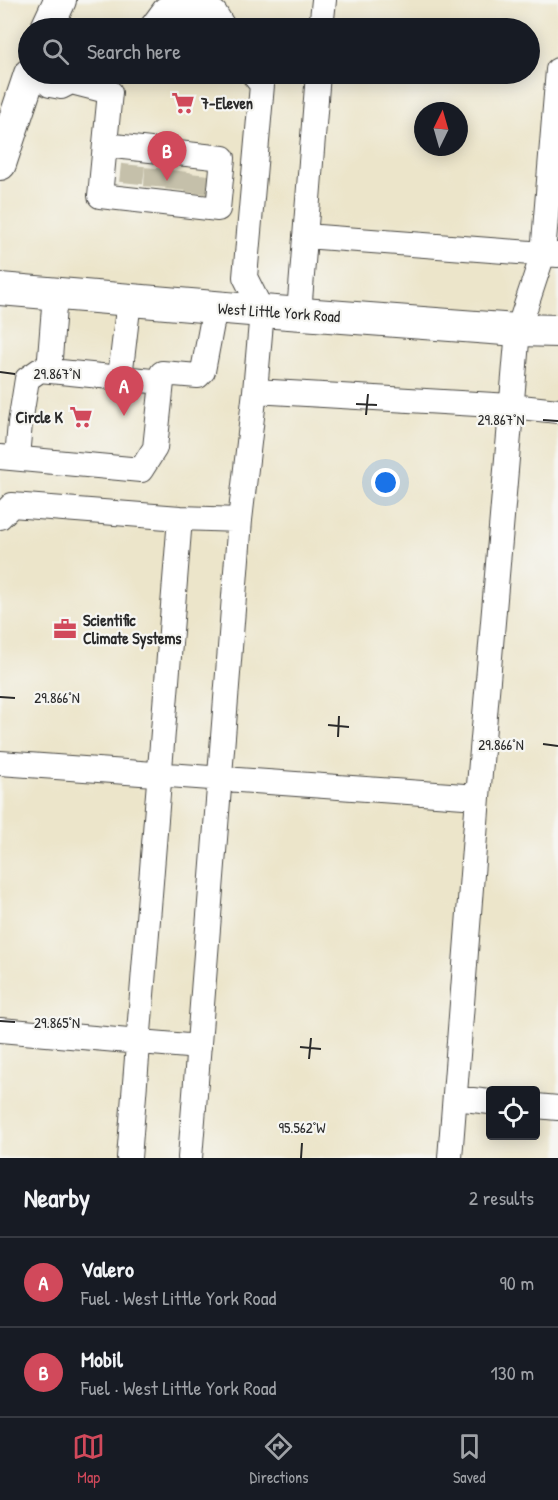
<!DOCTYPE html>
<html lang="en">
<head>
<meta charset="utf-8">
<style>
	body { margin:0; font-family:"Patrick Hand",sans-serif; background:#20242c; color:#f1f3f6 }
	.controls { position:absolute; right:18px; bottom:18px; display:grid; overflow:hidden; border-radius:6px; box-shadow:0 3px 15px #0003 }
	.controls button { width:54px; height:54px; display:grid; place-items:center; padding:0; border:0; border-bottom:2px solid #363941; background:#171b24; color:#f1f3f6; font:30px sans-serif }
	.compass { position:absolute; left:414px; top:102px; width:54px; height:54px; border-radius:50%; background:#171b24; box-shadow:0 3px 15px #0003; rotate:5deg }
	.you { position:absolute; left:386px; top:483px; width:21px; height:21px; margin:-15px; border:4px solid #fff; border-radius:50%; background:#1a73e8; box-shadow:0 0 0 9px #1a73e833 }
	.badge { display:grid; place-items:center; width:39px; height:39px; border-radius:50%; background:#d1495b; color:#fff; font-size:20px; font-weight:700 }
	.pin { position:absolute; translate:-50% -50px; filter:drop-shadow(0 2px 3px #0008) }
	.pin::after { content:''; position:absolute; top:32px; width:21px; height:18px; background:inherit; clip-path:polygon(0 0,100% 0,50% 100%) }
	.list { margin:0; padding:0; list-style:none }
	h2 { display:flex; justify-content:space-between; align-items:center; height:78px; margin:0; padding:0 24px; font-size:26px }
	h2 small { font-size:20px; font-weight:400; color:#9ea1a6 }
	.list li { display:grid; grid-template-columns:39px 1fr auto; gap:18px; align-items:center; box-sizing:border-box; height:90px; padding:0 24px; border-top:2px solid #363941 }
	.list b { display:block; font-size:22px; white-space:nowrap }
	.list p { margin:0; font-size:20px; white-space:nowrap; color:#9ea1a6 }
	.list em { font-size:20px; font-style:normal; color:#9ea1a6 }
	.icon { flex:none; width:33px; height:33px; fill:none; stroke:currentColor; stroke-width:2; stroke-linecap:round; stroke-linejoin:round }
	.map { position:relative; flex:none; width:558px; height:1158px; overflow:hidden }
	.search { position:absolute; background:#171b24; box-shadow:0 3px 15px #0003; left:18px; right:18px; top:18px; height:66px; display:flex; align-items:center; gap:15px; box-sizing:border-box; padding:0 21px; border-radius:33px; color:#9ea1a6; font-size:22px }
	.sheet { height:258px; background:#171b24 }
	nav { display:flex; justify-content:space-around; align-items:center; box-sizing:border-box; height:84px; border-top:2px solid #363941; background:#171b24; font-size:16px; color:#9ea1a6 }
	nav a { display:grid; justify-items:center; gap:3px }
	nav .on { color:#d1495b }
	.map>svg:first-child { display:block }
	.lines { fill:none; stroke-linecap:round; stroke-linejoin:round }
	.minor-tunnel { stroke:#c5c0aa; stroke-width:24; stroke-dasharray:24 12; stroke-linecap:butt }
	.minor-casing { stroke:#484743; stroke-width:26 }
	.major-casing { stroke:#484743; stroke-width:34 }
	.minor { stroke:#fff; stroke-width:24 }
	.major { stroke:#fff; stroke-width:32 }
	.ticks { fill:none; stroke:#2b2b2b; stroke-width:2 }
	.labels { text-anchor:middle; stroke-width:4.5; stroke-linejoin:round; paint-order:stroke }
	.poi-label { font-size:16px; font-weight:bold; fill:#2b2b2b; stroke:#f6f6f2; text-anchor:start }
	.street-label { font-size:16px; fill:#2b2b2b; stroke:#f6f6f2 }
	.ticks-label { font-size:15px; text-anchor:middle; fill:#2b2b2b; stroke:#f6f6f2; stroke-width:4.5; stroke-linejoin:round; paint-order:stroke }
</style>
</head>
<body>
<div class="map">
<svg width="558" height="1158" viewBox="0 0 558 1158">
	<rect width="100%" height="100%" fill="#f6f6f2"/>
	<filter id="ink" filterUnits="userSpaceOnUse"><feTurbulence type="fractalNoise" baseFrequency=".0167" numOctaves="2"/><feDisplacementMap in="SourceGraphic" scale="12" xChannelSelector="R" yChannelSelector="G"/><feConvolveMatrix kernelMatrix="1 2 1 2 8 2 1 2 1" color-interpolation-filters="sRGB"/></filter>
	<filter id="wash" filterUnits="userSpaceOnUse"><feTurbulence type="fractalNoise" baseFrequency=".008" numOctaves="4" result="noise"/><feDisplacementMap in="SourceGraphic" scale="24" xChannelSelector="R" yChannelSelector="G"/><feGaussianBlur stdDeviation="1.35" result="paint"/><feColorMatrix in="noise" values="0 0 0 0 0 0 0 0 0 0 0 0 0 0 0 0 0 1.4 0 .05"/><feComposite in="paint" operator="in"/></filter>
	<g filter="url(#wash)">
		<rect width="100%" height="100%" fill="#ece5ca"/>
	</g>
	<g filter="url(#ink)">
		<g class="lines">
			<path class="minor-tunnel" d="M131 183 133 165
				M156 187 157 168
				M177 190 179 171
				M197 193 199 174"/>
			<g class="minor-casing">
				<path id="minor" d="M151 28 165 9 215 13 224 28
					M321 28 324 0
					M44 74 50 85 61 87 71 82 110 92 100 196 218 209 223 158 105 145
					M253 74 262 85 245 277 262 311 255 391
					M305 236 558 255
					M299 313 318 74
					M49 371 55 294
					M120 377 129 300
					M0 457 141 470 155 448 162 382V373L198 376 203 371 215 307
					M17 458 20 423 27 379 40 370 162 382
					M0 517 12 505 180 518 240 520 255 391 511 406 558 411
					M0 763 478 797
					M0 1030 199 1047
					M455 1098 490 1102
					M536 1106 558 1108
					M129 1158 180 518
					M190 1158 240 520
					M450 1158 478 797 518 330 543 254 558 70"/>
			</g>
			<g class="major-casing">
				<path id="major" d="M47 28 60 0
					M0 164 30 74
					M0 289 262 311 518 330 558 331"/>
			</g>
			<use href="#minor" class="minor"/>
			<use href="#major" class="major"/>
		</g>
	</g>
	<path class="ticks" d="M0 372 15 374M356 404 377 405M366 415 368 394M543 420 558 421M0 697 15 698M328 725 349 727M338 737 339 716M543 744 558 746M0 1021 15 1022M300 1047 321 1049M309 1059 311 1038M301 1158 302 1143"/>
	<defs>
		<g id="supermarket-bare" transform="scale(1.8)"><path d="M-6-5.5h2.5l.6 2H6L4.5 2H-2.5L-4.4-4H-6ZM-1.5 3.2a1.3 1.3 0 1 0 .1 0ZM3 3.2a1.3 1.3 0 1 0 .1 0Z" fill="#d1495b" stroke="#f6f6f2" stroke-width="2.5" paint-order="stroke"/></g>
		<g id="office-bare" transform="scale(1.8)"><path d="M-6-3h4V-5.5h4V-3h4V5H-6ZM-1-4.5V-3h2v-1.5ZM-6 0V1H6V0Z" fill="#d1495b" stroke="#f6f6f2" stroke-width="2.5" paint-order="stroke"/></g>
	</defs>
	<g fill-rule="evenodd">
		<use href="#supermarket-bare" x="183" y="103"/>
		<use href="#supermarket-bare" x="81" y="417"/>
		<use href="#office-bare" x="65" y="629"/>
	</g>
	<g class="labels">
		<g class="poi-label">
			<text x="201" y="109">7-Eleven</text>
			<text x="63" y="423" text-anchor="end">Circle K</text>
			<text x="83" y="626">Scientific<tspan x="83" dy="18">Climate Systems</tspan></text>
		</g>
		<g class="street-label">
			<text transform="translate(279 312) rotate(4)" y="6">West Little York Road</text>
		</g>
	</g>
	<g class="ticks-label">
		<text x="57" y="379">29.867°N</text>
		<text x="501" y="425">29.867°N</text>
		<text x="57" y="703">29.866°N</text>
		<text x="501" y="750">29.866°N</text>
		<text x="57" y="1028">29.865°N</text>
		<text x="302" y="1133">95.562°W</text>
	</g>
</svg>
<div class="controls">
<button><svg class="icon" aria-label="locate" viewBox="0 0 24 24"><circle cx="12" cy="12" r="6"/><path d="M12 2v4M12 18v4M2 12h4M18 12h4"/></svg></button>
</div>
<svg class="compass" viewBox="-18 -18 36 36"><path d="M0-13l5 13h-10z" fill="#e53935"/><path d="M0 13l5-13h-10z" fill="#9ea1a6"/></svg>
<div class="you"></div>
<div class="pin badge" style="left:124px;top:416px">A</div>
<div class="pin badge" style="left:167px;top:181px">B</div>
<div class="search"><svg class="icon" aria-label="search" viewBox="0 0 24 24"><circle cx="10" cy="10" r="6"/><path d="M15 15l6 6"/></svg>Search here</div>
</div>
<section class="sheet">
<h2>Nearby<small>2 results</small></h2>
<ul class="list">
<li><span class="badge">A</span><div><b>Valero</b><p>Fuel · West Little York Road</p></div><em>90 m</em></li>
<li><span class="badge">B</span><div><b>Mobil</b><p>Fuel · West Little York Road</p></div><em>130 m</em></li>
</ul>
</section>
<nav>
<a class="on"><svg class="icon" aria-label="map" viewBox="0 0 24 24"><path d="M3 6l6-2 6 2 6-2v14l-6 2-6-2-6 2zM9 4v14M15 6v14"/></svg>Map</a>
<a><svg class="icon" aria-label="directions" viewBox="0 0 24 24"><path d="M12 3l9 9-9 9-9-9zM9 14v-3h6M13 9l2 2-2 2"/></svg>Directions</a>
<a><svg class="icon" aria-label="saved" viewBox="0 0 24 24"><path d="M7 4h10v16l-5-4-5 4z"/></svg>Saved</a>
</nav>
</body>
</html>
